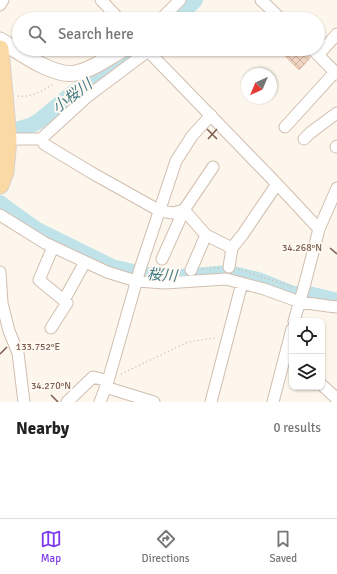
<!DOCTYPE html>
<html lang="en">
<head>
<meta charset="utf-8">
<style>
	body { margin:0; font-family:Signika,"Noto Sans JP",sans-serif; background:#f6f6f6; color:#222 }
	.controls { position:absolute; right:12px; bottom:12px; display:grid; overflow:hidden; border-radius:8px; box-shadow:0 1px 3px #0004 }
	.controls button { width:36px; height:36px; display:grid; place-items:center; padding:0; border:0; border-bottom:1px solid #e0e0e0; background:#fff; color:#222; font:20px sans-serif }
	.compass { position:absolute; left:241px; top:68px; width:36px; height:36px; border-radius:50%; background:#fff; box-shadow:0 1px 3px #0004; rotate:224deg }
	.list { margin:0; padding:0; list-style:none }
	h2 { display:flex; justify-content:space-between; align-items:center; height:52px; margin:0; padding:0 16px; font-size:17px }
	h2 small { font-size:13px; font-weight:400; color:#767676 }
	.icon { flex:none; width:22px; height:22px; fill:none; stroke:currentColor; stroke-width:2; stroke-linecap:round; stroke-linejoin:round }
	.map { position:relative; flex:none; width:337px; height:402px; overflow:hidden }
	.search { position:absolute; background:#fff; box-shadow:0 1px 3px #0004; left:12px; right:12px; top:12px; height:44px; display:flex; align-items:center; gap:10px; box-sizing:border-box; padding:0 14px; border-radius:22px; color:#767676; font-size:15px }
	.sheet { height:116px; background:#fff }
	nav { display:flex; justify-content:space-around; align-items:center; box-sizing:border-box; height:56px; border-top:1px solid #e0e0e0; background:#fff; font-size:11px; color:#767676 }
	nav a { display:grid; justify-items:center; gap:2px }
	nav .on { color:#7c3aed }
	.map>svg:first-child { display:block }
	.lines { fill:none; stroke-linecap:round; stroke-linejoin:round }
	.river { stroke:#bfe3e8; stroke-width:16 }
	.building { fill:url(#building-cross-hatch); stroke:#e6bba3 }
	.street-casing { stroke:#d1beb0; stroke-width:13 }
	.secondary-casing { stroke:#d6c0b0; stroke-width:17 }
	.primary-casing { stroke:#dad1cd; stroke-width:19 }
	.path { stroke:#d9b8a5; stroke-width:1.5; stroke-dasharray:1 3; stroke-linecap:butt }
	.street { stroke:#fff; stroke-width:11 }
	.secondary { stroke:#fff; stroke-width:15 }
	.primary { stroke:#fbd9a5; stroke-width:17 }
	.ticks { fill:none; stroke:#7a5c4d; stroke-width:1.5 }
	.labels { text-anchor:middle; stroke-width:4; stroke-linejoin:round; paint-order:stroke }
	.water-label { font-size:15px; font-style:italic; fill:#437c86; stroke:#fffaf3 }
	.ticks-label { font-size:10px; text-anchor:middle; fill:#7a5c4d; stroke:#fffaf3; stroke-width:4; stroke-linejoin:round; paint-order:stroke }
</style>
</head>
<body>
<div class="map">
<svg width="337" height="402" viewBox="0 0 337 402">
	<defs>
		<pattern id="building-cross-hatch" width="8" height="8" patternUnits="userSpaceOnUse"><rect width="8" height="8" fill="#f3d5c3"/><path d="M0 0l8 8M0 8l8-8" fill="none" stroke="#cab0a1"/></pattern>
	</defs>
	<rect width="100%" height="100%" fill="#fdf6ec"/>
	<g class="lines">
		<path class="river" d="M176 19 195 0
			M0 134 30 126 39 121 73 93 140 49
			M0 203 9 210 37 230 112 267 145 275 180 277 229 273 258 280 293 294H309L337 301"/>
	</g>
	<path class="building" d="M278 49H301L310 58 299 70Z"/>
	<g class="lines">
		<g class="street-casing">
			<path id="street" d="M101 0 119 19
				M261 0 281 19
				M0 5 3 0
				M161 19 180 0
				M146 49 277 184 319 229
				M312 49 337 74
				M318 55 337 34
				M285 127 335 72
				M8 139H41L88 96 148 51
				M41 139 44 144 92 173 160 211 173 213 184 210 206 235 232 248
				M304 139 310 133 337 113
				M336 147 337 146
				M0 215 45 243 107 272 136 281 165 283 226 279 264 289 300 302 328 306 337 307
				M162 259 184 210 213 167
				M229 267 232 248 243 234 277 184
				M191 270 206 235
				M0 272 2 303 9 331 18 353 24 402
				M64 300 85 262
				M294 321 304 287 319 229 337 188
				M51 328 67 303 39 280 53 247
				M322 385 337 399
				M105 387 154 402
				M67 402 93 377 108 381
				M100 402 108 381 140 269 176 161 192 136 211 115
				M211 402 242 283
				M273 402 292 329"/>
		</g>
		<g class="secondary-casing">
			<path id="secondary" d="M0 40C18 51 54 78 76 73 93 69 108 58 123 49"/>
		</g>
		<g class="primary-casing">
			<path id="primary" d="M0 49 8 139 5 172 0 185"/>
		</g>
		<path class="path" d="M18 96C32 98 43 90 55 83
			M150 269 159 271 182 270
			M202 269 220 268
			M238 269 293 287
			M121 374 188 342 213 338H217"/>
		<use href="#street" class="street"/>
		<use href="#secondary" class="secondary"/>
		<use href="#primary" class="primary"/>
	</g>
	<path class="ticks" d="M207 129 217 139M208 139 217 129M330 248 337 254M0 354 7 347M51 395 58 402"/>
	<g class="labels">
		<g class="water-label">
			<text transform="translate(72 96) rotate(-37)" y="5">小桜川</text>
			<text transform="translate(162 275) rotate(4)" y="5">桜川</text>
		</g>
	</g>
	<g class="ticks-label">
		<text x="302" y="251">34.268°N</text>
		<text x="38" y="350">133.752°E</text>
		<text x="51" y="389">34.270°N</text>
	</g>
</svg>
<div class="controls">
<button><svg class="icon" aria-label="locate" viewBox="0 0 24 24"><circle cx="12" cy="12" r="6"/><path d="M12 2v4M12 18v4M2 12h4M18 12h4"/></svg></button>
<button><svg class="icon" aria-label="layers" viewBox="0 0 24 24"><path d="M12 4l9 5-9 5-9-5zM3 14l9 5 9-5"/></svg></button>
</div>
<svg class="compass" viewBox="-18 -18 36 36"><path d="M0-13l5 13h-10z" fill="#e53935"/><path d="M0 13l5-13h-10z" fill="#767676"/></svg>
<div class="search"><svg class="icon" aria-label="search" viewBox="0 0 24 24"><circle cx="10" cy="10" r="6"/><path d="M15 15l6 6"/></svg>Search here</div>
</div>
<section class="sheet">
<h2>Nearby<small>0 results</small></h2>
<ul class="list">
</ul>
</section>
<nav>
<a class="on"><svg class="icon" aria-label="map" viewBox="0 0 24 24"><path d="M3 6l6-2 6 2 6-2v14l-6 2-6-2-6 2zM9 4v14M15 6v14"/></svg>Map</a>
<a><svg class="icon" aria-label="directions" viewBox="0 0 24 24"><path d="M12 3l9 9-9 9-9-9zM9 14v-3h6M13 9l2 2-2 2"/></svg>Directions</a>
<a><svg class="icon" aria-label="saved" viewBox="0 0 24 24"><path d="M7 4h10v16l-5-4-5 4z"/></svg>Saved</a>
</nav>
</body>
</html>
